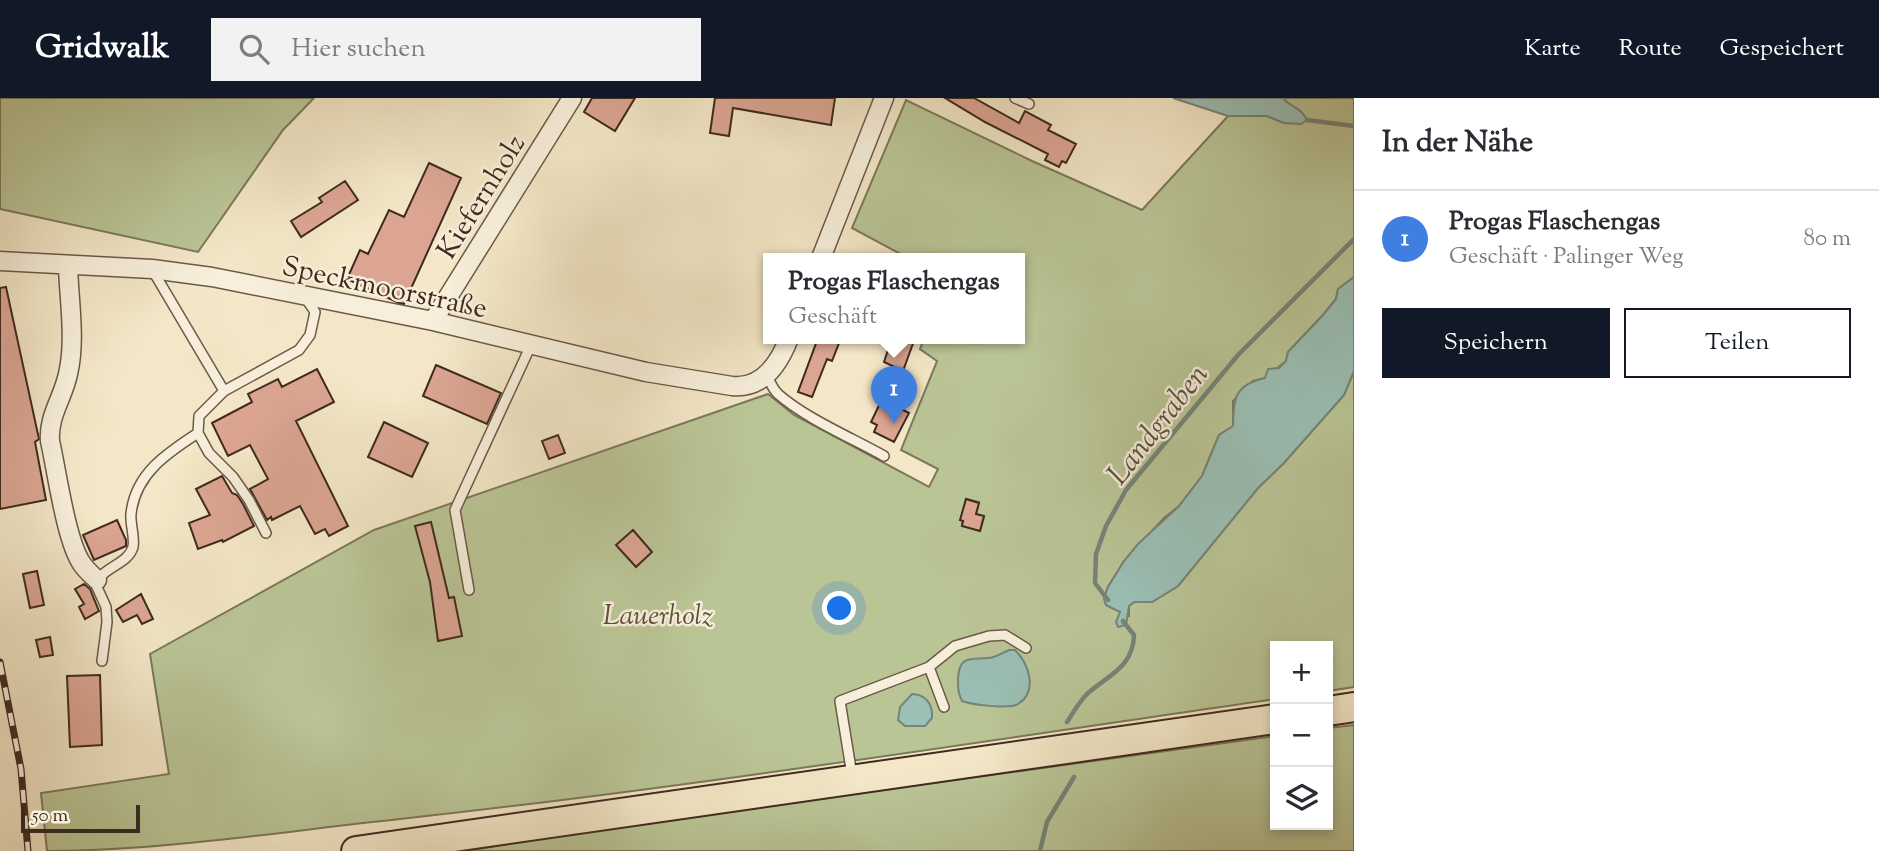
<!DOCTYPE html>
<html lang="de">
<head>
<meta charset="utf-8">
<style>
	body { margin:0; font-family:"Sorts Mill Goudy",serif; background:#f2f2f3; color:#2b2b33 }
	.controls { position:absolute; right:21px; bottom:21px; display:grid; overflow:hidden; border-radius:0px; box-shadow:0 4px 10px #0003 }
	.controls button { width:63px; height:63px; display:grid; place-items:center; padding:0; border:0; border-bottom:2px solid #e1e1e2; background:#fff; color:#2b2b33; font:35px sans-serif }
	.scale { position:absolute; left:21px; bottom:18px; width:119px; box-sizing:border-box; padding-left:7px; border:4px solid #3f2a1e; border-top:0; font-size:19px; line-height:24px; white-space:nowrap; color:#3f2a1e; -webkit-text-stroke:5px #f7efdb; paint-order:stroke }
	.you { position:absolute; left:840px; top:511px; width:24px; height:24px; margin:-18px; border:5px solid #fff; border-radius:50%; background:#1a73e8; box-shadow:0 0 0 10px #1a73e833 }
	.badge { display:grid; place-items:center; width:46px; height:46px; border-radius:50%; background:#111827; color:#fff; font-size:23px; font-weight:700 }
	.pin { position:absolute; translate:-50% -58px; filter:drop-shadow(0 2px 4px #0008) }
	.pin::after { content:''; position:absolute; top:37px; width:24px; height:21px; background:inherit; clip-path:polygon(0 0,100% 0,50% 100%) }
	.popup { position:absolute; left:763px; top:155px; width:262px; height:91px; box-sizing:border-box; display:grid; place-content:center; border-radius:0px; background:#fff; filter:drop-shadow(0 2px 5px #0005); font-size:23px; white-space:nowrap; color:#7c7c81 }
	.popup b { font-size:26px; color:#2b2b33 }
	.popup::after { content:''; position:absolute; left:50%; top:100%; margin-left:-14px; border:14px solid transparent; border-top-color:#fff }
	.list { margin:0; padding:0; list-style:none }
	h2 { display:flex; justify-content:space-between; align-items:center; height:91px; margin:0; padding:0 28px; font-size:30px }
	h2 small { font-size:23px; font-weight:400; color:#7c7c81 }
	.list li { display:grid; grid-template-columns:46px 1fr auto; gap:21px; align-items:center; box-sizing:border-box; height:98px; padding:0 28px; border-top:2px solid #e1e1e2 }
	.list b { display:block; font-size:26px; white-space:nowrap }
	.list p { margin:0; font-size:23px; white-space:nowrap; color:#7c7c81 }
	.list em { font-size:23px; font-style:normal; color:#7c7c81 }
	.actions { display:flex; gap:14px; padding:21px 28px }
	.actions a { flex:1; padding:16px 0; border:2px solid #111827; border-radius:0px; text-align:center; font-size:24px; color:#111827 }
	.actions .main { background:#111827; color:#fff }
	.icon { flex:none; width:38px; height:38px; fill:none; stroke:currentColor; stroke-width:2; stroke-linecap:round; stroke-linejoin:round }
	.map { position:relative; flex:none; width:1354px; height:753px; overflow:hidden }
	header { display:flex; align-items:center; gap:42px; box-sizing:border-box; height:98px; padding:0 35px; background:#111827; color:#fff }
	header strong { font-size:33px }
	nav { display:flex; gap:38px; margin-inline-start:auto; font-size:24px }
	.search { width:490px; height:63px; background:#f2f2f3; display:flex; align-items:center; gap:18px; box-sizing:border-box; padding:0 24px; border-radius:0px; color:#7c7c81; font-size:26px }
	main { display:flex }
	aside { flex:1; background:#fff }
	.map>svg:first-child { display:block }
	.green { fill:#bac596; stroke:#7c785a; stroke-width:2; fill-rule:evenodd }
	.water { fill:#9bc0b6; stroke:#768479; stroke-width:2 }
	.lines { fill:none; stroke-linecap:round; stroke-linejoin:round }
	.stream { stroke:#768479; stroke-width:4.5 }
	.building { fill:#dba592; stroke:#3f2a1e; stroke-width:2 }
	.service-casing { stroke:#6c5948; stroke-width:12 }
	.minor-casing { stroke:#6c5948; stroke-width:21 }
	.primary-casing { stroke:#3f2a1e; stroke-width:32 }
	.service { stroke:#f7efdb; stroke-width:9 }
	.minor { stroke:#f7efdb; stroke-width:18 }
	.primary { stroke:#f3e7c7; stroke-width:28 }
	.rail-casing { stroke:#3f2a1e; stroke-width:7 }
	.rail { stroke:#f7efdb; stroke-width:4.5; stroke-dasharray:13; stroke-linecap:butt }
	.labels { text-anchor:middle; stroke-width:5; stroke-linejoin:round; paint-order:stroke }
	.street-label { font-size:28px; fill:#3f2a1e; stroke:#f7efdb }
	.park-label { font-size:28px; font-style:italic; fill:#5e513c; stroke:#f7efdb }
	.water-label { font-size:30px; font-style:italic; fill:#565044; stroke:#f7efdb }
</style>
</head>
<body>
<header>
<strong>Gridwalk</strong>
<div class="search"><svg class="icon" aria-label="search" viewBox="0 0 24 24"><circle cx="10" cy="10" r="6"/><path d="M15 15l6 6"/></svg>Hier suchen</div>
<nav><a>Karte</a><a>Route</a><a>Gespeichert</a></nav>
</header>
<main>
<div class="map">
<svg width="1354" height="753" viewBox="0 0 1354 753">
	<rect width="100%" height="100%" fill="#f3e7c7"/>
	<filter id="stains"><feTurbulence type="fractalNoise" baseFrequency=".00286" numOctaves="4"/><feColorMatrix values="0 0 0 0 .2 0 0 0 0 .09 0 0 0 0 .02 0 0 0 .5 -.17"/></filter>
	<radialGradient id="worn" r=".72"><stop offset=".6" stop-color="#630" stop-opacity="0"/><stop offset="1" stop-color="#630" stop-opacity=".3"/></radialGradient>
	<path class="green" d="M0 0H314L283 32 198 154 0 111Z
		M1283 0H1354V179L1338 191 1336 201 1323 217 1288 254 1286 263 1265 280 1253 283 1233 303V328L1219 337 1202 378 1179 408 1164 420 1124 463 1108 489 1104 500 1106 507 1129 518V508L1134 504H1152L1178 488 1258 390 1283 366 1344 297 1354 273V589L1328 593V548H1275V601C984 643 693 689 400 721 285 733 162 753 47 753L41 695 169 676 150 556 374 432 768 296 794 317 929 389 938 371 901 352 937 263 920 251 924 240H1020V160H908L852 130 906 2 1032 63 1142 112 1228 18H1267L1284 25 1287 5ZM966 401 979 404 976 416 984 419 980 433 962 427Z
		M1354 627V753H466L606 730 1275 638V727H1328V630Z"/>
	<path class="water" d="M1173 0H1283C1292 11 1300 8 1307 22L1301 26 1284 25 1267 18H1228Z
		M1354 179V273L1344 297 1283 366 1258 390 1178 488 1152 504H1134L1129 508 1126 527 1118 529 1116 524 1120 514 1106 507 1104 500 1108 489 1124 463 1138 446 1179 408 1202 378 1219 337 1233 328C1234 300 1234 287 1265 280L1268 271 1279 270 1286 263 1288 254 1323 217 1336 201 1338 191Z
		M1009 552H1015C1028 565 1039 593 1018 606 1009 611 972 607 962 603 958 595 958 590 958 581 959 557 970 562 988 560 995 560 1002 555 1009 552Z
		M912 596C926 596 933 607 932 620L925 628H905L898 622 900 609Z"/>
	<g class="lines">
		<path class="stream" d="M1307 22 1354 28
			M1108 502 1095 485 1096 456 1106 428 1126 392 1238 257 1354 141
			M1067 624C1073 615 1079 604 1087 596 1108 577 1133 570 1134 537L1123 523
			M1040 753 1047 724 1074 679"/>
	</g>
	<path class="building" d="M592 0H635L615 33 584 14Z
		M715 0H835L831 27 733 10 729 38 710 35Z
		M945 0H974L1019 25 1025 13 1051 27 1048 32 1076 46 1066 65 1062 63 1059 69 1045 62 1048 56 985 24Z
		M429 65 461 80 404 206 399 205 347 181 360 152 368 156 389 112 404 119Z
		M345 83 358 102 301 139 291 123 322 104 319 100Z
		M6 189 39 341 35 344 46 402 0 411V190Z
		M818 240H841L832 263 827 261 812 299 798 294Z
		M892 240H915L903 273 884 264Z
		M436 267 501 295 487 326 423 298Z
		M317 271 334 304 296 323 348 428 329 438 325 431 315 436 300 408 272 422 271 419 267 422 250 391 268 381 250 347 228 358 212 325 252 304 248 296 278 281 282 289Z
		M882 301 909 315 894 344 874 334 877 327 871 324Z
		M384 324 428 345 412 379 368 359Z
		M558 337 565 355 549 361 542 343Z
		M222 378 232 395 237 397 243 406 254 428 223 444 222 442 198 451 189 425 210 417 196 391Z
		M966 401 979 405 976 416 984 418 980 433 962 428 963 423 960 422Z
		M117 422 126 442V448L94 462 83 437Z
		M431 424 449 500 454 499 462 538 438 543 430 484 415 428Z
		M633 432 652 454 636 469 616 447Z
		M37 473 44 507 30 510 23 476Z
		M84 486 90 491 99 513 85 521 79 509 84 506 75 491Z
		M141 496 153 521 142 526 137 517 123 524 116 512Z
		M50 539 53 557 40 559 36 542Z
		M100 577 102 647 70 649 67 578Z"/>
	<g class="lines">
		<g class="service-casing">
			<path id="service" d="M1015 0 1029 6
				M767 277C770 284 772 290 778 296 805 320 852 340 884 358
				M224 293 299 252 310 237 315 214 305 199
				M198 335 209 355 233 379 249 402 266 435
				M469 492 455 412 531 247
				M102 563 107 524 106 509 96 487C101 469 128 467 133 449 135 439 130 426 131 416 135 376 167 355 198 335L199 318 224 293 153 173
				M929 569 955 548 989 538 1005 537 1026 550
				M852 677 840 603 929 569 944 609"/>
		</g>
		<g class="minor-casing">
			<path id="minor" d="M821 160 884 0
				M0 163 152 171 212 179 433 223 646 274 732 288C762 291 779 266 789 240
				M68 168C69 203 76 242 68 276 63 300 48 318 50 343 57 374 66 443 82 466 86 472 92 477 97 482
				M433 223 572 0"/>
		</g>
		<g class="primary-casing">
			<path id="primary" d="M1328 613 1354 609
				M356 753 1275 621"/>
		</g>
		<use href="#service" class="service"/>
		<use href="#minor" class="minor"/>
		<use href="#primary" class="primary"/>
		<g class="rail-casing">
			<path id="rail" d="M0 564 21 671 28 753"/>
		</g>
		<use href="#rail" class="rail"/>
	</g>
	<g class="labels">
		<g class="street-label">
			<text transform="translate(480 98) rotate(-58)" y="10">Kiefernholz</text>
			<text transform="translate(385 188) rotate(12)" y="10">Speckmoorstraße</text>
		</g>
		<g class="park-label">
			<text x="658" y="526">Lauerholz</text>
		</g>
		<g class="water-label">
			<text transform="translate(1157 326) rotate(-52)" y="10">Landgraben</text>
		</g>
	</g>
	<rect width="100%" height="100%" filter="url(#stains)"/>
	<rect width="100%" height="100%" fill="url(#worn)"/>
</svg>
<div class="controls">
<button>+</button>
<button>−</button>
<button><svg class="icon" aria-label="layers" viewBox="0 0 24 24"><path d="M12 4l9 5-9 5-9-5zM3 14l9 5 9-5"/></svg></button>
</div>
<div class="scale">50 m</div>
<div class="you"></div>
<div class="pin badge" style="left:894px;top:326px;background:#3f7fe0">1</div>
<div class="popup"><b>Progas Flaschengas</b>Geschäft</div>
</div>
<aside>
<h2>In der Nähe<small></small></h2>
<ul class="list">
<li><span class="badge" style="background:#3f7fe0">1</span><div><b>Progas Flaschengas</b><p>Geschäft · Palinger Weg</p></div><em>80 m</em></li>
</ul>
<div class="actions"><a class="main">Speichern</a><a>Teilen</a></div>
</aside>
</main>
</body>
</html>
